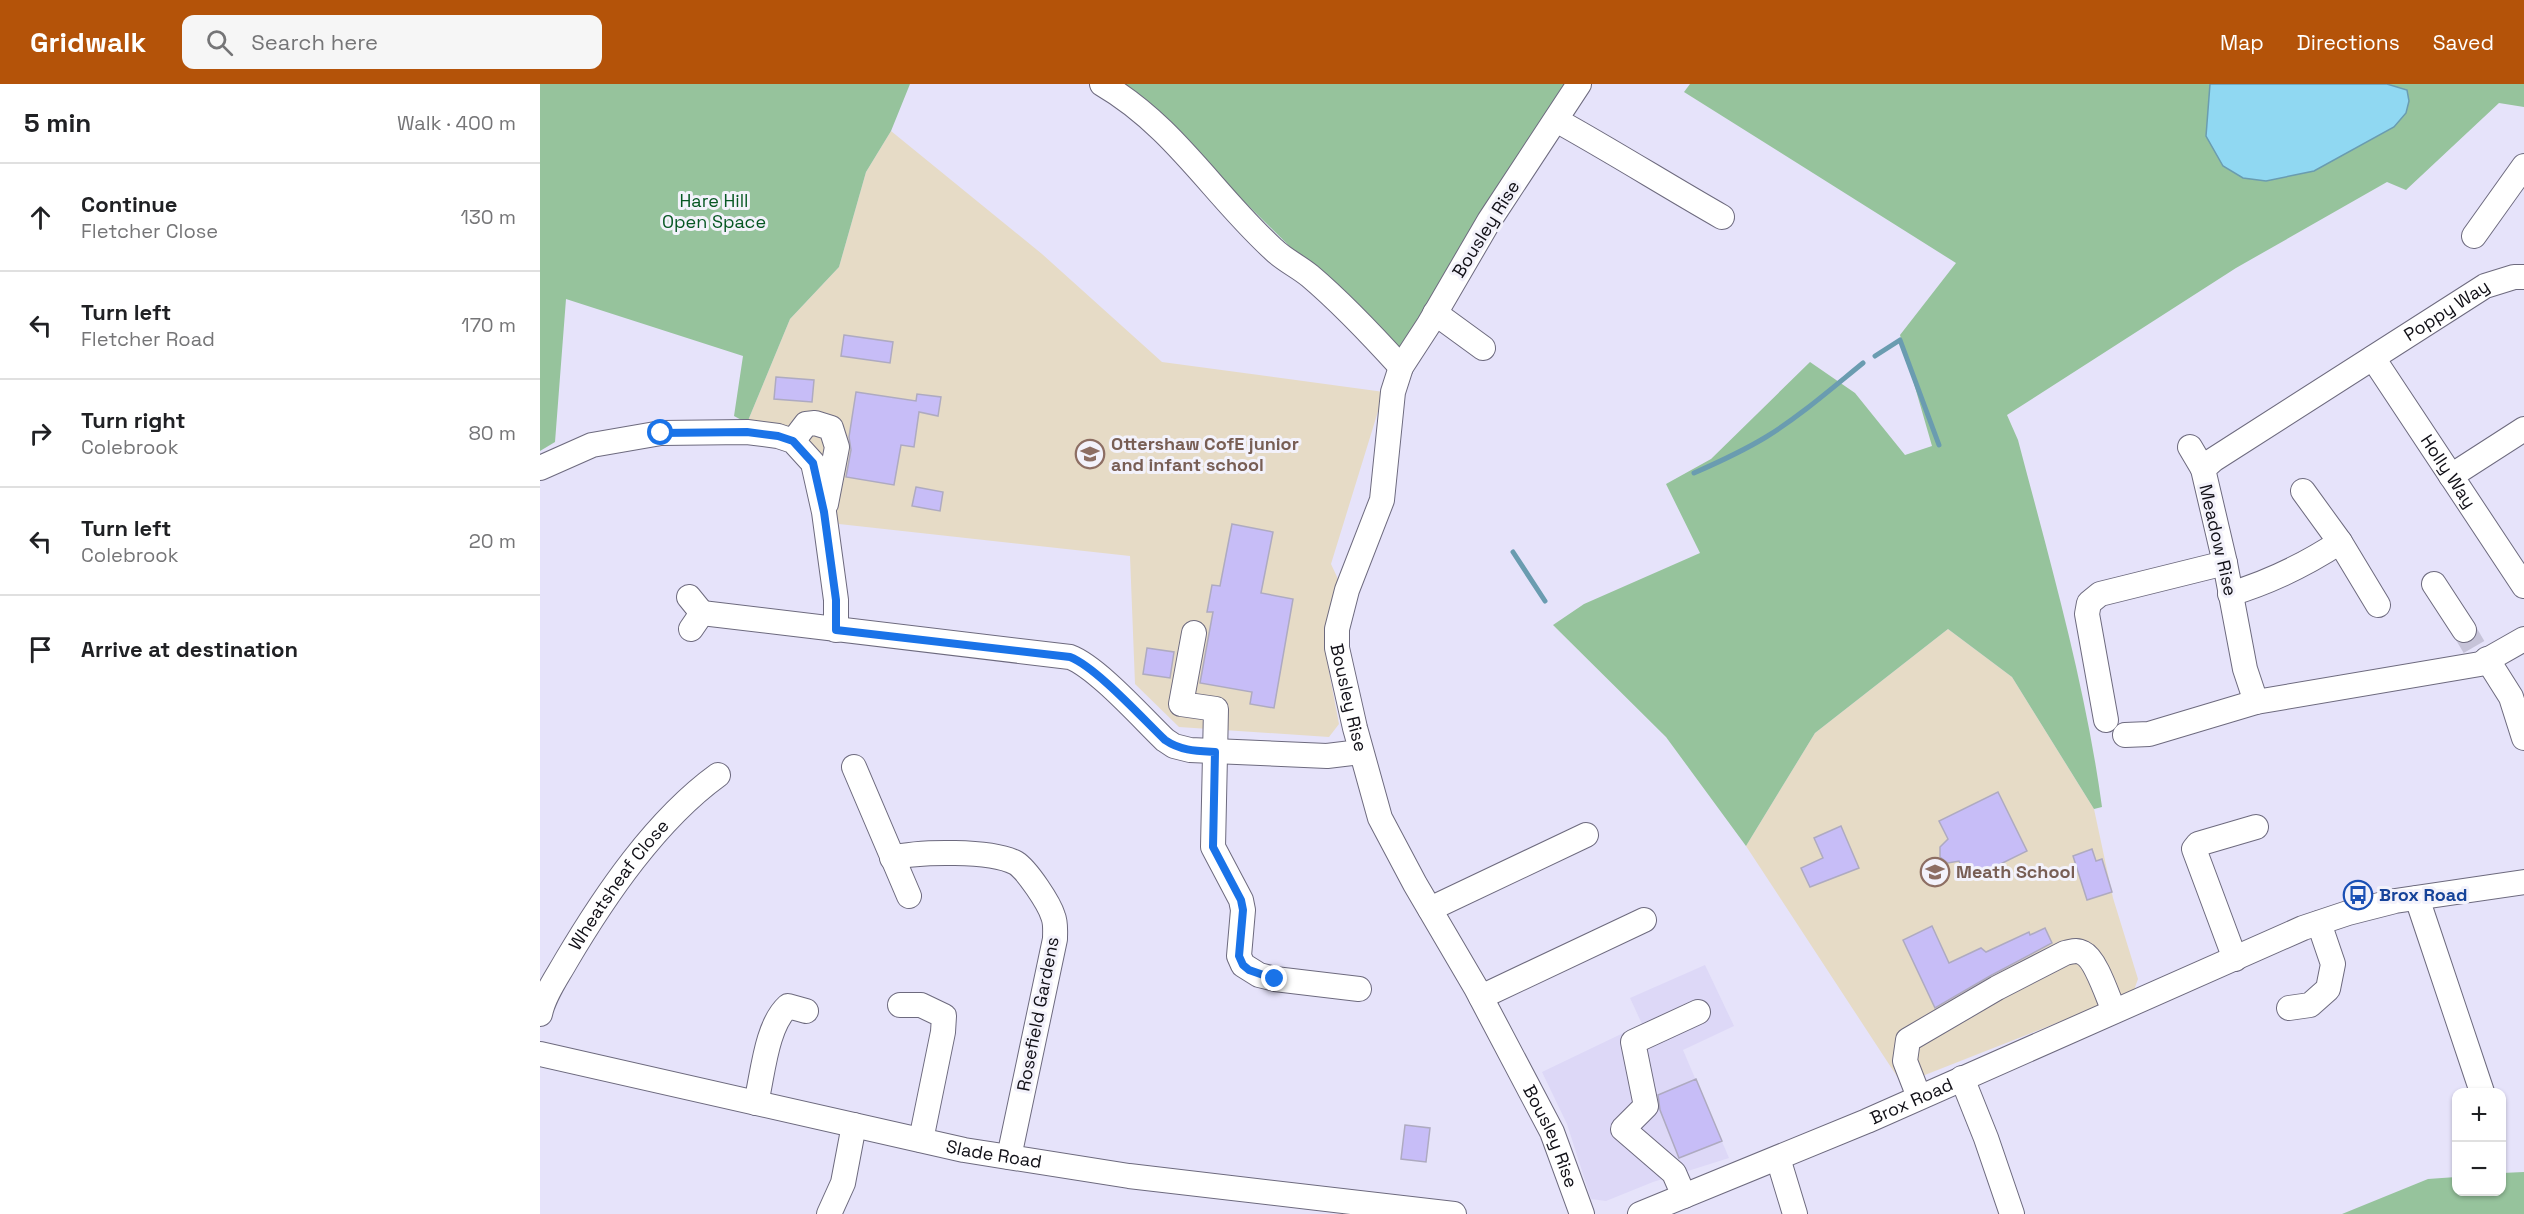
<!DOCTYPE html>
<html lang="en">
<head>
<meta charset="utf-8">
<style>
	body { margin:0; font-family:"Space Grotesk",sans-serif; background:#f6f6f6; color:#202124 }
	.controls { position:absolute; right:18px; bottom:18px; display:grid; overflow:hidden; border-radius:12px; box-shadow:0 2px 4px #0004 }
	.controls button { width:54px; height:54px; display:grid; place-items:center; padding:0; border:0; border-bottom:2px solid #e0e0e0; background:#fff; color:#202124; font:30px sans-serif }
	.stop { position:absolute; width:18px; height:18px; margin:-14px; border:4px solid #1a73e8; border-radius:50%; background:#fff }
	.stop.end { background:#1a73e8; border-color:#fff; box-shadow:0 2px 6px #0008 }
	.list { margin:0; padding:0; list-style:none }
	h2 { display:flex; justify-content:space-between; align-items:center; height:78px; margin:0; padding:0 24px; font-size:26px }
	h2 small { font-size:20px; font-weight:400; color:#757577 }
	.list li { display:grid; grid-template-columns:39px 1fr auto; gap:18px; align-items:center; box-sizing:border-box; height:108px; padding:0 24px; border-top:2px solid #e0e0e0 }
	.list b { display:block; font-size:22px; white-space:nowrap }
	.list p { margin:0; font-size:20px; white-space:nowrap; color:#757577 }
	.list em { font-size:20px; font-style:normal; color:#757577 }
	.icon { flex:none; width:33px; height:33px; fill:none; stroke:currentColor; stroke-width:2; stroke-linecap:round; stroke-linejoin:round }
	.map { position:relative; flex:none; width:1984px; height:1130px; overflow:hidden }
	header { display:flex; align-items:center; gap:36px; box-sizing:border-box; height:84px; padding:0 30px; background:#b45309; color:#fff }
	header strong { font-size:28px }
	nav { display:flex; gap:33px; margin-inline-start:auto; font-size:21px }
	.search { width:420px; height:54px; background:#f6f6f6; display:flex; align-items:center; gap:15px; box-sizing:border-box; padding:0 21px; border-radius:12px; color:#757577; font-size:22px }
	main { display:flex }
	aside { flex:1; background:#fff }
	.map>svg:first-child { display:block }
	.built { fill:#ddd8f7 }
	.education { fill:#e6dbc6 }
	.green { fill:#96c39c }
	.water { fill:#90d8f2; stroke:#6a9cb0; stroke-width:1.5 }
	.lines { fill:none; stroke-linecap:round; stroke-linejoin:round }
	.stream { stroke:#6a9cb0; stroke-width:5 }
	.building { fill:#c7bdf7; stroke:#aeaac0; stroke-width:1.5 }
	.minor-tunnel { stroke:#c6c3d8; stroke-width:24; stroke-dasharray:24 12; stroke-linecap:butt }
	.minor-casing { stroke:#6d6a7e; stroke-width:26 }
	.minor { stroke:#fff; stroke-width:24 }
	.route { stroke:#1a73e8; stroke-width:8 }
	.labels { text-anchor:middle; stroke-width:6; stroke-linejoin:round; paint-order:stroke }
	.park-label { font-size:18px; fill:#065722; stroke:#f3f2fb }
	.street-label { font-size:18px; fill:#100f16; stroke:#f3f2fb }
	.education-label { font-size:18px; font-weight:bold; fill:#785e54; stroke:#f3f2fb; text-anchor:start }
	.transit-label { font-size:18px; font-weight:bold; fill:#164399; stroke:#f3f2fb; text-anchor:start }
</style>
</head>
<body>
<header>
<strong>Gridwalk</strong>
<div class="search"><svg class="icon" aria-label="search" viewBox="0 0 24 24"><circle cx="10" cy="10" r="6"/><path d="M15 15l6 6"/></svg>Search here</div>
<nav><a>Map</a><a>Directions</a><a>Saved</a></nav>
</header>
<main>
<aside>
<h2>5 min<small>Walk · 400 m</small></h2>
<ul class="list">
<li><svg class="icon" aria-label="ahead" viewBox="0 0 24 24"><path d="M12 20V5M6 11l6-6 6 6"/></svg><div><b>Continue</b><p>Fletcher Close</p></div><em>130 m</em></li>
<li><svg class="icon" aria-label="left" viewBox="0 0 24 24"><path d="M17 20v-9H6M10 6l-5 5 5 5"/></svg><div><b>Turn left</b><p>Fletcher Road</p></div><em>170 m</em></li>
<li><svg class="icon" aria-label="right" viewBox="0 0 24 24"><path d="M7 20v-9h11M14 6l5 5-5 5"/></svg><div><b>Turn right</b><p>Colebrook</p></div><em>80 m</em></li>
<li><svg class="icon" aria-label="left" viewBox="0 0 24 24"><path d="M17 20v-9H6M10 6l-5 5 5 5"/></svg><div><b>Turn left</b><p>Colebrook</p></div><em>20 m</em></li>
<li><svg class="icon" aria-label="arrive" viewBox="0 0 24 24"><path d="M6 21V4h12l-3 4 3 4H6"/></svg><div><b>Arrive at destination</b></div></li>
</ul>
</aside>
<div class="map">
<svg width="1984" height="1130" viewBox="0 0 1984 1130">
	<rect width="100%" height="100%" fill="#e6e3fa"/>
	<path class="built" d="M1165 881 1194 942 1143 966 1189 1074 1113 1098 1066 1117 1051 1115 1027 1040 1002 988 1102 940 1090 914Z"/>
	<path class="education" d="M351 47 502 170 622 278 844 308 791 480 798 495 787 537 788 582 799 640 789 653 639 643 595 600 590 472 299 440 285 395 265 346 207 339 250 235 299 183 326 88Z
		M1408 545 1472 593 1554 725 1573 814 1598 895 1593 909 1362 1000 1206 762 1275 649Z"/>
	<path class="green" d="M0 0H370L351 47 326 88 299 183 250 235 207 339 194 332 203 272 26 215 15 358 0 367Z
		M585 0H1027L863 268 809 221Z
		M1150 0H1984V23L1959 19 1866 106 1847 98 1696 184 1467 331 1478 356C1510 478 1545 598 1562 723L1554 725 1472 593 1408 545 1275 649 1206 762 1126 653 1013 541 1044 520 1160 469 1126 400 1171 375 1270 278 1315 309 1365 371 1392 362 1360 251 1416 179 1144 8Z
		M1984 1088V1130H1802L1888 1095 1916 1093V1108H1962V1089Z"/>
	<path class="water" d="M1670 0H1847L1867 6 1869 17 1866 29 1854 43 1774 87 1726 97 1703 94 1683 82 1666 52Z"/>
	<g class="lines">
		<path class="stream" d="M1335 272 1360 256 1399 361
			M1154 389C1179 378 1203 367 1226 353 1260 332 1291 305 1323 279
			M973 468 1005 517"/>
	</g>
	<path class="building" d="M304 251 353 258 350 279 301 272Z
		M236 293 274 296 272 318 234 315Z
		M316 308 376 317 377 310 401 313 398 332 379 328 374 363 361 361 354 401 306 393 311 366 309 353Z
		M376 403 403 408 400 427 372 422Z
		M692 440 733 448 721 509 753 515 734 624 710 620 712 608 660 599 673 528H667L672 501 680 502Z
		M607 564 634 568 630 594 603 590Z
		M1458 708 1487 767 1428 796 1419 777 1408 779 1400 773V763L1408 755 1399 737Z
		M1301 742 1319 784 1270 803 1261 784 1283 774 1274 754Z
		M1552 765 1556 777 1562 775 1572 808 1547 816 1533 772Z
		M1392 842 1409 879 1441 864 1446 868 1489 848 1490 851 1505 844 1512 859 1450 892 1395 924 1363 856Z
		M1156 995 1182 1057 1139 1074 1120 1026 1118 1011Z
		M865 1041 890 1044 886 1078 861 1075Z"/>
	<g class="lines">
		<path class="minor-tunnel" d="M1924 546 1934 563"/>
		<g class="minor-casing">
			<g id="minor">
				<path d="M562 0C634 42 673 110 733 165 744 176 758 182 770 192 803 220 832 251 861 283"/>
				<path id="s1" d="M1039 0 949 137 889 240 861 283 853 308 842 416 807 506 797 545V564L815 644 840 734 875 800 936 904 1012 1048 1042 1130"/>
				<path d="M1016 36C1072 67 1126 101 1182 133"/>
				<path d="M1934 152 1984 82"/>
				<path d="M895 229 943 264"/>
				<path id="s2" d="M1833 274 1984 502"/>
				<path d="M253 357 266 340 275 339 291 344 297 363 286 420"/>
				<path d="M1650 363 1663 385"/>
				<path d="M0 384 52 361 121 349 207 348 238 352 253 357 273 379 284 428 296 516V546"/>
				<path d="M1911 392 1984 345"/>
				<path d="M1763 407 1800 458 1838 521"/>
				<path d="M1894 500 1924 546"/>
				<path d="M1690 510C1730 498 1765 481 1800 458"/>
				<path d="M149 513 162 529 151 545"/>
				<path d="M162 529 530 573C557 583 603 635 625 656L634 662 650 666 787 672 820 668"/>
				<path d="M654 549 641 620 676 625 673 763 701 816 703 826 699 872 703 881 719 891 735 895 819 905"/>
				<path d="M1947 575 1971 613 1984 654"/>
				<path id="s3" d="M1716 618 1705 585 1685 479 1663 385 1673 376 1945 202 1974 193H1984"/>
				<path d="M1566 636 1547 530 1549 519 1560 510 1685 479"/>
				<path d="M1585 651 1609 650 1716 618 1940 580 1984 555"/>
				<path d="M314 683 369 812"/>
				<path d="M352 774C379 767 452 766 476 779 487 786 509 819 513 832 516 839 515 847 515 855L469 1073"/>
				<path d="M1877 814 1942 1008"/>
				<path d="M890 825 1046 751"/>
				<path d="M1695 875 1654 765 1658 760 1716 743"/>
				<path d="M941 913 1104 836"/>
				<path d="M360 921H381L404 932 403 948 381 1056"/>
				<path d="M1749 924 1770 921 1788 905 1793 880 1779 839"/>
				<path id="s4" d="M0 930C4 911 17 893 26 877 65 811 116 736 178 691"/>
				<path id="s5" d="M0 970 424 1066 589 1092 914 1130"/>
				<path d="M1422 994 1446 1054 1472 1130"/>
				<path d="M1379 1013 1365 977 1368 956 1457 904 1525 869C1532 868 1536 865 1543 869 1556 875 1568 914 1574 927"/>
				<path d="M216 1019C223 990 226 942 248 922L266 927"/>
				<path d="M1238 1074 1255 1130"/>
				<path d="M1144 1112 1134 1089 1083 1045 1106 1022 1093 958 1158 928"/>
				<path d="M289 1130 303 1099 314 1041"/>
				<path id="s6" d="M1100 1130 1327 1037 1763 844 1808 829 1855 817 1984 798"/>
			</g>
		</g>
		<use href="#minor" class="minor"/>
	</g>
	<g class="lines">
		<path class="route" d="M121 349 207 348 238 352 253 357 273 379 284 428 296 516V546L530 573C556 583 603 635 625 656 641 667 657 667 675 668L673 763 701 816 703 826 699 872 703 881 709 886 735 895"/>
	</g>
	<defs>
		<g id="school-ring" transform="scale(1.5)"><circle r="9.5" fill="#f3f2fb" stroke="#8d6e63" stroke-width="1.5"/><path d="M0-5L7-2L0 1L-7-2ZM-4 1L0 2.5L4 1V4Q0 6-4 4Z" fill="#8d6e63"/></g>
		<g id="bus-ring" transform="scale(1.5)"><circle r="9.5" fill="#f3f2fb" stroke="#1a4fb4" stroke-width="1.5"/><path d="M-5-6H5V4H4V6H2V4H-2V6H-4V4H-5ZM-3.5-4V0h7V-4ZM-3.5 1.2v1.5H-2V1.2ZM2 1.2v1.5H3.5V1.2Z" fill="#1a4fb4"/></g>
	</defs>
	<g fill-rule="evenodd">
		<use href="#school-ring" x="550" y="370"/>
		<use href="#school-ring" x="1395" y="788"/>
		<use href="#bus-ring" x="1818" y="811"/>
	</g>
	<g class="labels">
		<g class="park-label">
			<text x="174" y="123">Hare Hill<tspan x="174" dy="21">Open Space</tspan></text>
		</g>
		<g class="street-label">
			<text transform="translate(946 145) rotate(-58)" y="6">Bousley Rise</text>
			<text dy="6" stroke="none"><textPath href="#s3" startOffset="530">Poppy Way</textPath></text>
			<text dy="6" stroke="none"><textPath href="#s2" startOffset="136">Holly Way</textPath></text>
			<text transform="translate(1678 456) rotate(77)" y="6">Meadow Rise</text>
			<text dy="6" stroke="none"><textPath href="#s1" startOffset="676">Bousley Rise</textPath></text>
			<text dy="6" stroke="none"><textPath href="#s4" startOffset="152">Wheatsheaf Close</textPath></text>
			<text transform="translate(498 930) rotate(-79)" y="6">Rosefield Gardens</text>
			<text dy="6" stroke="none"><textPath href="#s6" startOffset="294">Brox Road</textPath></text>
			<text dy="6" stroke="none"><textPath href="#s1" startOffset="1162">Bousley Rise</textPath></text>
			<text dy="6" stroke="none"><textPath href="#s5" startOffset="465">Slade Road</textPath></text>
		</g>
		<g class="education-label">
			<text x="571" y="366">Ottershaw CofE junior<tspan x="571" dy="21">and infant school</tspan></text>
			<text x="1416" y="794">Meath School</text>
		</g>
		<g class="transit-label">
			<text x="1839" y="817">Brox Road</text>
		</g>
	</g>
</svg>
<div class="controls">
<button>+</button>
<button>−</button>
</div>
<div class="stop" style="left:121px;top:349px"></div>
<div class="stop end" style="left:735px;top:895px"></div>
</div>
</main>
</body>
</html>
